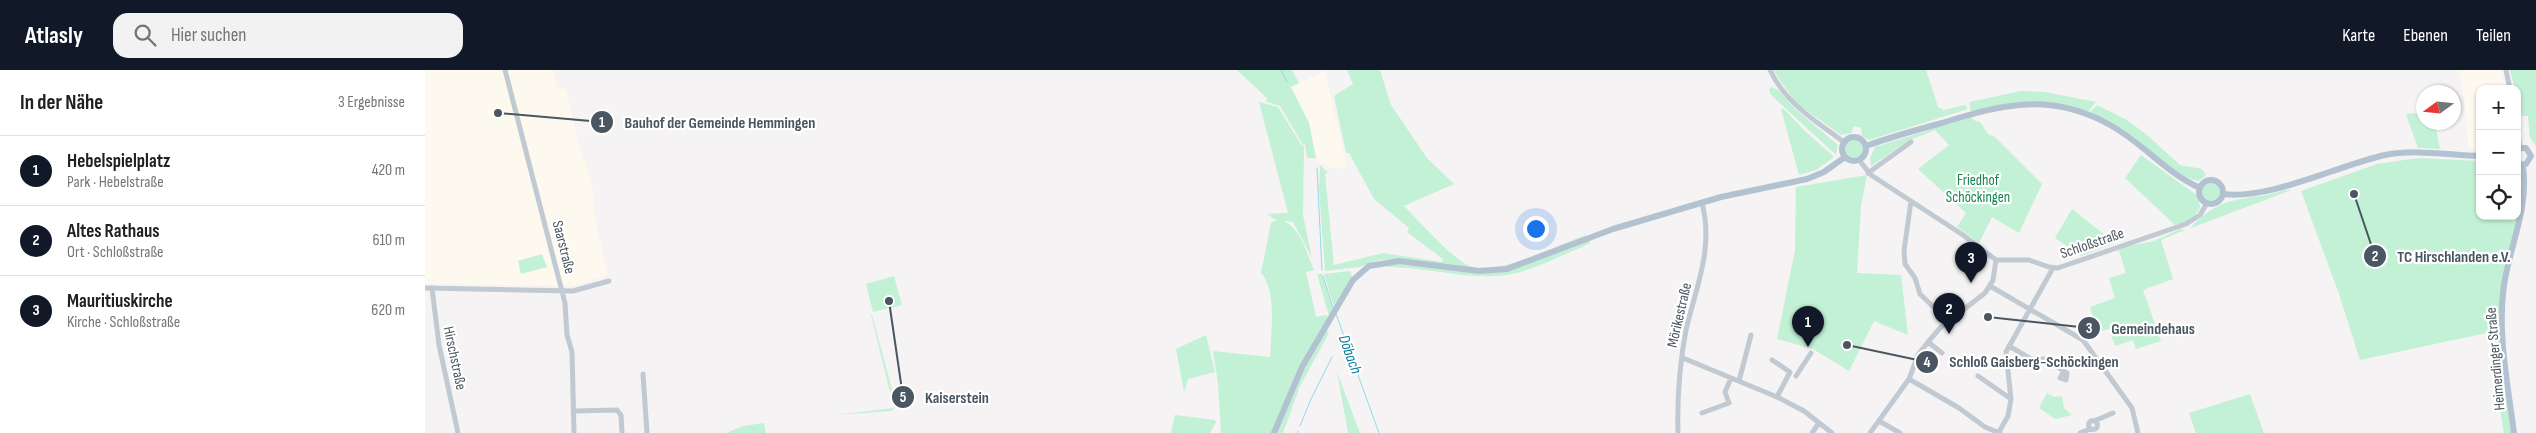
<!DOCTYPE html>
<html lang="de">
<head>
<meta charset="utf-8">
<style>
	body { margin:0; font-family:"Sofia Sans Condensed",sans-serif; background:#f2f2f2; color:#202124 }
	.controls { position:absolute; right:15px; top:15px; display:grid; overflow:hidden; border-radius:10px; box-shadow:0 1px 4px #0004 }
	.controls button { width:45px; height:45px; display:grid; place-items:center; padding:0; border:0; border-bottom:1px solid #e0e0e0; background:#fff; color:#202124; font:25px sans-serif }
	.compass { position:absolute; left:1991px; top:15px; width:45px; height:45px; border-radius:50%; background:#fff; box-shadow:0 1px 4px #0004; rotate:255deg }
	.you { position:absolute; left:1110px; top:158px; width:18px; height:18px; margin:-12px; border:4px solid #fff; border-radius:50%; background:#1a73e8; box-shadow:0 0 0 8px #1a73e833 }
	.badge { display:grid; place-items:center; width:32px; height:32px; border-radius:50%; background:#111827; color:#fff; font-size:16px; font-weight:700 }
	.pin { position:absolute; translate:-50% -41px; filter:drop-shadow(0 1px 2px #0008) }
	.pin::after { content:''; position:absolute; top:26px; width:18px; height:15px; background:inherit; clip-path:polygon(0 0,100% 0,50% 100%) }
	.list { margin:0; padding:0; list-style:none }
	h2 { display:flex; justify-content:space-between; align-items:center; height:65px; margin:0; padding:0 20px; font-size:21px }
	h2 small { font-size:16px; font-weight:400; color:#757577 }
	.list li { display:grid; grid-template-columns:32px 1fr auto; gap:15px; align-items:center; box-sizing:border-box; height:70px; padding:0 20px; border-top:1px solid #e0e0e0 }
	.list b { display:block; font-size:19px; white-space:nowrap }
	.list p { margin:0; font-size:16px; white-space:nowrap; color:#757577 }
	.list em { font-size:16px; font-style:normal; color:#757577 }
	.icon { flex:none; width:28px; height:28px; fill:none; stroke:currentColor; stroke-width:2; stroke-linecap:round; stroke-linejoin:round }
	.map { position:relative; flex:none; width:2111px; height:363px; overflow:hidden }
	header { display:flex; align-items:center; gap:30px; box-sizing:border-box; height:70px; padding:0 25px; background:#111827; color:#fff }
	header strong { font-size:24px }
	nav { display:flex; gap:28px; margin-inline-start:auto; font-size:18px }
	.search { width:350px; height:45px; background:#f2f2f2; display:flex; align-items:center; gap:12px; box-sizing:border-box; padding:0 18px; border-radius:15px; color:#757577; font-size:19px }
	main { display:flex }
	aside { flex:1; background:#fff }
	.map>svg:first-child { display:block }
	.commercial { fill:#fdf9ef }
	.green { fill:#c3f1d5 }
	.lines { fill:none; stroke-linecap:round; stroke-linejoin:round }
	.stream { stroke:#90daee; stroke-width:1 }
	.minor { stroke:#c1cad2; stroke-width:5 }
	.major { stroke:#b3c2d1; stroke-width:6 }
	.labels { text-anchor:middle; stroke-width:4.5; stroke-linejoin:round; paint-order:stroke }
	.park-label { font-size:15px; fill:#17864f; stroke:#fff }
	.street-label { font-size:15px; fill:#4a5661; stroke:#fff }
	.water-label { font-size:16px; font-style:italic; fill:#0c7c9b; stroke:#fff }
	.leader { fill:none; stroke:#4a5661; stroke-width:2 }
	.callout-dot { fill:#4a5661; stroke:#fff; stroke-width:2 }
	.mark-label { font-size:15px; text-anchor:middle; font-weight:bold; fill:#fff }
	.callout-label { font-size:16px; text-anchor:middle; font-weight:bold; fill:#4a5661; stroke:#fff; stroke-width:4.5; stroke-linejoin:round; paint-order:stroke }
</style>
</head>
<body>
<header>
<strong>Atlasly</strong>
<div class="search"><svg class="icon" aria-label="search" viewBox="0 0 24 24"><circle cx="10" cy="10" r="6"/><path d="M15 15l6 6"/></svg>Hier suchen</div>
<nav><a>Karte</a><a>Ebenen</a><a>Teilen</a></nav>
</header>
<main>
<aside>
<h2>In der Nähe<small>3 Ergebnisse</small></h2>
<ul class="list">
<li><span class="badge">1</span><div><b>Hebelspielplatz</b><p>Park · Hebelstraße</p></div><em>420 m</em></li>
<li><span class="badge">2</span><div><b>Altes Rathaus</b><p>Ort · Schloßstraße</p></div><em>610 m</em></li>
<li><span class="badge">3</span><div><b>Mauritiuskirche</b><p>Kirche · Schloßstraße</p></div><em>620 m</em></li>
</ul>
</aside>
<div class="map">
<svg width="2111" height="363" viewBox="0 0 2111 363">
	<rect width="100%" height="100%" fill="#f5f3f3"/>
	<path class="commercial" d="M0 0H128L133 19H141L158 90 160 89 170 129 167 133 183 205 150 216 0 214Z
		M2033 0H2077L2081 19H2055V80H2044L2038 20Z
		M900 1 921 93 919 99 908 98 894 92 890 85 884 53 866 17Z"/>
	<path class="green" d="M812 0H867L874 13 866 17 884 53 891 88H882L880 74 878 75 855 36 840 31 843 29Z
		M922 0H955L966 35 1002 88 1029 114 979 136C993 150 1028 190 1045 196 1073 206 1133 175 1160 165L1156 149 1160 166 1087 196 1054 199 969 189 954 190 934 197 900 201 894 119 895 95 903 103 900 104 909 195 958 183 1017 192 1018 189 982 162 984 158 949 129 924 83H921L909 26 928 14Z
		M1348 0H1501L1513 37 1519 40 1540 35 1543 39 1444 70 1437 66 1436 58 1429 56 1426 63 1416 65 1371 33Z
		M2085 0H2111V76L2105 68 2103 46H2097L2092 19H2090Z
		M1346 17 1353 20 1369 38 1413 75 1411 85 1346 25 1344 20Z
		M1596 21 1620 22 1671 32 1661 44 1603 34 1547 44 1544 32Z
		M834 32 853 37 877 76H879L878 145 887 188 868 152 849 149 842 144 863 143Z
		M1672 35 1702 50 1722 65 1755 95 1777 99 1781 105 1773 111C1747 104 1727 81 1706 65 1693 56 1679 49 1665 42Z
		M1356 39H1359L1380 61 1409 87 1391 100 1374 105Z
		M1998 42V52L2010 53 2015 79 1993 78 1981 44Z
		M1546 47 1548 50 1555 52 1564 65 1569 66 1617 114 1594 163 1567 147 1554 173 1532 157 1541 143 1493 99 1524 75 1510 60 1485 70 1446 96 1445 88 1450 77Z
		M1420 79a9 9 0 1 1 18 0a9 9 0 1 1-18 0Z
		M1716 85 1773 126 1775 138 1765 152 1750 155 1700 108Z
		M1993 88 2055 91V146H2092V104L2094 106 2095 136 2074 246 2068 262 2067 254 2066 262 1935 290 1914 224 1876 121 1952 94Z
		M1442 105 1436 136 1432 203 1476 205 1483 265 1449 251 1424 301 1388 279 1352 269 1370 180 1371 117Z
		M1777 122a9 9 0 1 1 18 0a9 9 0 1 1-18 0Z
		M1860 120H1866L1766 158C1768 153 1773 151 1777 147 1802 124 1829 131 1860 120Z
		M1647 139 1690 173 1656 186 1630 168Z
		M853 149C875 154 881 182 889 200L881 202 891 247 902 245 903 248 871 303 847 363H796L793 313 788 281 845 287C846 266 852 219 836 203L846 153Z
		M1755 159 1760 160 1736 170 1748 209 1718 220 1736 271 1711 279 1708 270 1690 276 1684 259 1673 262 1665 237 1690 228 1684 208 1701 203 1693 178 1729 171Z
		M1164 170 1165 173 1157 177C1130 188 1100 205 1070 206 1034 208 999 197 963 197L962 191 1069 201Z
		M117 184 122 197 96 204 93 191Z
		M925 201 927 207 909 237 899 204Z
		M892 204H897L908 239 904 246Z
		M469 206 477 235 448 242 441 214Z
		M446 245H447L471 334 470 338 466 341 410 345 469 338Z
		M2076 248 2087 363H2079L2073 328 2068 267Z
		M902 260 904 263 875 316 858 363H851L875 305Z
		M781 265 790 302 763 309 759 322 751 279Z
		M912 302 935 363H923Z
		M1622 323 1629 327 1637 326 1639 338 1647 345 1630 349 1614 338Z
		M1825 324 1839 363H1771L1764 343Z
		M750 345 790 350 791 352 785 363H746Z
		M339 353 341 363H301L318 356Z"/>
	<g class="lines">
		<path class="stream" d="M856 0 862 12
			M892 98 897 200
			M898 206 908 238
			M911 244 954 363
			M875 356 886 329 907 287
			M873 363V361"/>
		<path class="minor" d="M80 0 140 233 142 265 147 282 149 363
			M1345 0C1361 34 1391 51 1420 73
			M2081 0 2085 19
			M2092 62 2095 77
			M1434 90 1446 105 1538 165 1571 190
			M1443 103 1486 72
			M1486 131 1479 181 1480 194 1490 208 1495 224 1523 251
			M1571 190H1604L1624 197 1633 198 1761 154 1775 145 1782 133
			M1565 216 1658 270 1707 338 1713 363
			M0 218 148 221 184 211
			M7 218 14 275 33 363
			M1503 272 1517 283
			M1584 276 1606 289H1620L1642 303 1641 310 1635 308 1639 301
			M1258 288 1352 327 1379 341 1407 363
			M1347 290 1365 302 1352 327
			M218 304 222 363
			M1371 306 1386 283
			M1553 306 1586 329
			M1484 309 1534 338 1560 357 1575 363
			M1314 311 1326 265
			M148 341 192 340 196 345 197 363
			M1277 343 1304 333 1300 322 1306 308
			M1663.5 355a4.5 4.5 0 1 1 9 0a4.5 4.5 0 1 1-9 0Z
			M1454 351 1475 363
			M1669 351 1688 343
			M1574 362 1583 346 1586 329 1581 282 1628 198
			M1253 363C1252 330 1255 292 1261 260 1271 217 1289 178 1277 133
			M1387 363 1394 353
			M1445 363 1484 309 1493 285 1503 272 1516 257 1560 223 1568 210 1571 190
			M1655 363 1665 359"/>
		<path class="major" d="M1417 79a12 12 0 1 1 24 0a12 12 0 1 1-24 0Z
			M1441 76C1466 67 1491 60 1517 53 1578 34 1626 22 1685 55 1718 73 1741 103 1775 118
			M2092 78H2101L2106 86 2101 94 2092 95
			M1774 122a12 12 0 1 1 24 0a12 12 0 1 1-24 0Z
			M1798 124C1845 130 1911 96 1960 85 1991 79 2023 85 2055 86
			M849 363 877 297 928 210 944 196 974 191 1054 201 1082 199 1188 159 1296 127 1382 109 1399 102 1420 87
			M2089 363C2083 315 2072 264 2079 215 2085 175 2104 138 2098 96"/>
	</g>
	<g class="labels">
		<g class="park-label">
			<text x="1553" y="115">Friedhof<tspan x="1553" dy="17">Schöckingen</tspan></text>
		</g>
		<g class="street-label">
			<text transform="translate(1667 173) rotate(-19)" y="5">Schloßstraße</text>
			<text transform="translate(139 177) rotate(76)" y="5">Saarstraße</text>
			<text transform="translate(1254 245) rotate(-77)" y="5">Mörikestraße</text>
			<text transform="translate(30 288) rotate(78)" y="5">Hirschstraße</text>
			<text transform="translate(2070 289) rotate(-95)" y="5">Heimerdinger Straße</text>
		</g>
		<g class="water-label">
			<text transform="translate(926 284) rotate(70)" y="6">Döbach</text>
		</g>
	</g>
	<path class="leader" d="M73 43L177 52M1929 124L1950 186M1563 247L1664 258M1422 275L1502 292M464 231L478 327"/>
	<g class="callout-dot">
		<circle cx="73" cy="43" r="5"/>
		<circle cx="1929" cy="124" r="5"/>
		<circle cx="1563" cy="247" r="5"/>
		<circle cx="1422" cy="275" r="5"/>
		<circle cx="464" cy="231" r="5"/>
		<circle cx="177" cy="52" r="12"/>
		<circle cx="1950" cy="186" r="12"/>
		<circle cx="1664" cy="258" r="12"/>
		<circle cx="1502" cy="292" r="12"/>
		<circle cx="478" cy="327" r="12"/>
	</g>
	<g class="mark-label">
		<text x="177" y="57">1</text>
		<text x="1950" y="191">2</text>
		<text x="1664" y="263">3</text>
		<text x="1502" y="297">4</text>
		<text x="478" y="332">5</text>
	</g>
	<g class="callout-label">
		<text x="295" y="58">Bauhof der Gemeinde Hemmingen</text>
		<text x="2029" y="192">TC Hirschlanden e.V.</text>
		<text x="1728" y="264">Gemeindehaus</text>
		<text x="1609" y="297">Schloß Gaisberg-Schöckingen</text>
		<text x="532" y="333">Kaiserstein</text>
	</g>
</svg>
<div class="controls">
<button>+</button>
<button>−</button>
<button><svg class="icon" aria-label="locate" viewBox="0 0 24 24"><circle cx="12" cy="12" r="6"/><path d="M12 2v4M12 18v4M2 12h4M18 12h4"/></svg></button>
</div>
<svg class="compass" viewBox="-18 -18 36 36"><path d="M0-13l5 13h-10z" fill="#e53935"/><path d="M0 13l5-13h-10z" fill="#757577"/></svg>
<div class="you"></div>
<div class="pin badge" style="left:1383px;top:277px">1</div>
<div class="pin badge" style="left:1524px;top:264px">2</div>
<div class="pin badge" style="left:1546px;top:213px">3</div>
</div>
</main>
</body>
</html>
